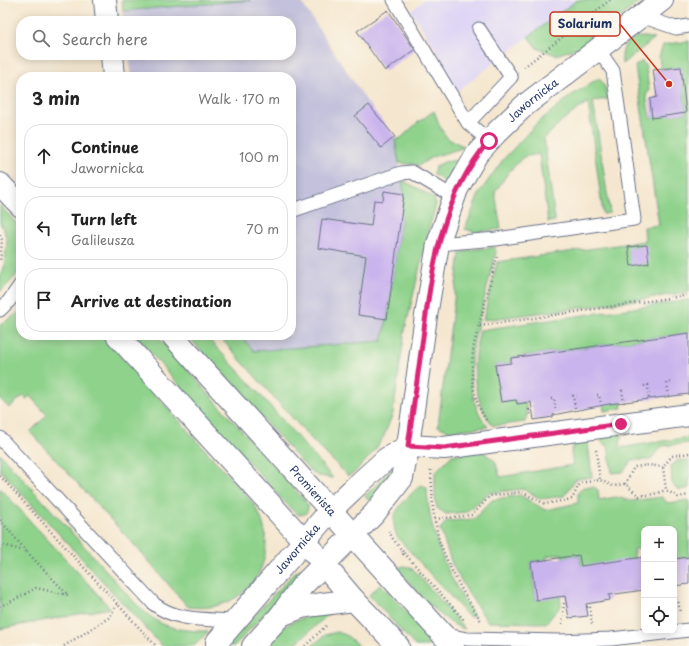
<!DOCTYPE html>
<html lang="en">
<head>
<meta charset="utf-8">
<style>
	body { margin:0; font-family:"Playpen Sans",sans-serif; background:#f6f6f6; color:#222 }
	.controls { position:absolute; right:12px; bottom:12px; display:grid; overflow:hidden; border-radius:8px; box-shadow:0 2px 10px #0003 }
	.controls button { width:36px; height:36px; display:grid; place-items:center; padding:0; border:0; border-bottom:1px solid #e0e0e0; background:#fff; color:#222; font:20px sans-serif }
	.stop { position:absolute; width:12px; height:12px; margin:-9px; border:3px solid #db2777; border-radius:50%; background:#fff }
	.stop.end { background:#db2777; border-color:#fff; box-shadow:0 1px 4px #0008 }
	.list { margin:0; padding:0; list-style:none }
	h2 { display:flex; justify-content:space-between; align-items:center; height:52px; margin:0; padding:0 16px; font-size:17px }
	h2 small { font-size:13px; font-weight:400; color:#767676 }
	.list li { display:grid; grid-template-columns:26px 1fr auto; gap:12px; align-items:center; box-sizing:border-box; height:64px; margin:0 8px 8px; padding:0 8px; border:1px solid #e0e0e0; border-radius:16px }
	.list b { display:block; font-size:15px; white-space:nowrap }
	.list p { margin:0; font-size:13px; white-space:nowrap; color:#767676 }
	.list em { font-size:13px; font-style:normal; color:#767676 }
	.icon { flex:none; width:22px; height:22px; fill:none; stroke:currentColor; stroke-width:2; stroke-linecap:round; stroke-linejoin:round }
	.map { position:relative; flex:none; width:689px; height:646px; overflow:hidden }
	.search { position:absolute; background:#fff; box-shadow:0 2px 10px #0003; left:16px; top:16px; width:280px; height:44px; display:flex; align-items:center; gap:10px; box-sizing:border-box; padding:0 14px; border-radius:16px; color:#767676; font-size:15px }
	.panel { position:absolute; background:#fff; box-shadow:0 2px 10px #0003; left:16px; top:72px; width:280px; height:268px; border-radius:16px }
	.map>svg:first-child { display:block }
	.built { fill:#ded5f5 }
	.industrial { fill:#c3c1db }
	.green { fill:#8ed28b; stroke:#548074 }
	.building { fill:#cab4ed }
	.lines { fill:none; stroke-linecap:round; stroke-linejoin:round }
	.service-casing { stroke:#676f86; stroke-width:15 }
	.minor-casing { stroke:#676f86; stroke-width:24 }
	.tertiary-casing { stroke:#676f86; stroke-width:24 }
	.path { stroke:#676f86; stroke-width:2.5; stroke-dasharray:1 3; stroke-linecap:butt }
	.service { stroke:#fff; stroke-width:13 }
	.minor { stroke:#fff; stroke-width:22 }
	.tertiary { stroke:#fff; stroke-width:22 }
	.route { stroke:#db2777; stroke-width:5 }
	.labels { text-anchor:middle; stroke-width:3; stroke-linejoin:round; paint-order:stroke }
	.street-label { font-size:11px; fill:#1b2f5e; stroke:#fbf7ec }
	.leader { fill:none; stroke:#c8321e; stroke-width:1.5 }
	.callout-dot { fill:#c8321e; stroke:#fbf7ec; stroke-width:1.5 }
	.callout { fill:#fbf7ec; stroke:#c8321e; stroke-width:1.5 }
	.callout-label { font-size:12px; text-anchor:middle; font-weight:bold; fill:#1b2f5e }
</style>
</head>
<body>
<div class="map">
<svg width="689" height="646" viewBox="0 0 689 646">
	<rect width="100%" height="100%" fill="#fbf7ec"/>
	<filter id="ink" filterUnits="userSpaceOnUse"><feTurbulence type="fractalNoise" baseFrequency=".025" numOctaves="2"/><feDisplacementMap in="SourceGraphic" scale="8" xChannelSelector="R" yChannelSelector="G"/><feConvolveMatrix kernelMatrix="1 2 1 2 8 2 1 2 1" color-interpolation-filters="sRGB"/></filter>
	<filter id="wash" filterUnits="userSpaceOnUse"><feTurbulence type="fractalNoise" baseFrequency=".012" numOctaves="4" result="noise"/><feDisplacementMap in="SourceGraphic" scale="16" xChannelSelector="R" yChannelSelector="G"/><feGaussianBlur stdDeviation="0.9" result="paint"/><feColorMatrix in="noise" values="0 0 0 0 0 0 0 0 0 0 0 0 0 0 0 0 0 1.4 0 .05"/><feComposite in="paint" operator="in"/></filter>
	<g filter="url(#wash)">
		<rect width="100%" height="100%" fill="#f5e7cf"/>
		<path class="built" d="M424 0H577L456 92 436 49 411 11Z"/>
		<path class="industrial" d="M251 0H300L369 105 395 137 404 194 387 319 382 341 254 351 240 335H291V77H132L129 55H291V21H124L123 11Z"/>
		<path class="green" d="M122 0H251L123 11Z
			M577 0H642L583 46 556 55 537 48 528 37Z
			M645 37 654 39 622 64C621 56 623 42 632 38 636 37 640 37 645 37Z
			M689 41V292L595 306 483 320 497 262 645 241 644 227 659 225 635 66 642 61 646 67 649 91 646 95 650 118 686 113 681 67 661 69 659 57 663 45Z
			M599 78C605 84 606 90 608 99L593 101 610 213 603 214 588 102 563 120 544 139 555 221 548 222 539 154 523 157 508 173 495 192 501 229 475 232 465 229 480 192 502 161 537 123 572 95Z
			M434 111 441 129 448 139 466 147 432 157 420 165 399 163 395 140 401 138 417 123Z
			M459 160 446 183 433 174 435 167 444 162Z
			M402 182H406L433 197 436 204 429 228 405 330 393 413 384 436 373 453 354 473 348 476 315 443 218 335H240L254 351 382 341 387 319 404 194Z
			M0 205 21 229V268L14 278 0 292V276L5 262 7 241 4 230 0 223Z
			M495 247 496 252C491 272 486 292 481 312 471 351 461 393 488 427L449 431 438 426 460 253 470 250Z
			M689 300V333L511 358V363L495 365 501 402 516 400 517 404 526 403 527 415 525 422 493 426C471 396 471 366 480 330Z
			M21 311V335H102L253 503C287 554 250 615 188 607L138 549 30 432 47 415 30 396 26 399 23 396 9 408 0 399V325Z
			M134 335H156L304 500C308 505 310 509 305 514L299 515 291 509Z
			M187 335H205L257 391 333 478 318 476 308 469Z
			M618 381 622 408 604 411 600 383Z
			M623 430 619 448 689 437V443L662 446 650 460H632L623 472 612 473 608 446 602 443 600 433Z
			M587 435 592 477 576 479 564 496 541 499 523 489 489 493 466 512 446 514 437 508 435 498V472L452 455 482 451 495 461 500 477 573 465C573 461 571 456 571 452 572 443 581 438 587 435Z
			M0 454C34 491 68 528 101 565 118 583 136 608 157 621 172 630 191 631 207 631L208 632 194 646H162L0 470Z
			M689 460V488L679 490 672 484 671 466 677 461Z
			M396 465H399L384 486 370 502 365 496Z
			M422 485 427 488C429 535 448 577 474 616L469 617 397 537C395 531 393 524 394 517 396 508 414 490 422 485Z
			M583 487H594L598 490 599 500 616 497 632 501 662 497 668 503 689 500V557L675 559V564H674V529H644V548L634 549V559L582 571 579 555 563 558 562 554 547 556V560L531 562 536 600 560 596 561 606 546 623 488 622 468 593 452 564 440 529 447 521 474 519 492 500 520 495 545 510 578 503V493Z
			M0 488C36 528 74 567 110 608L0 629Z
			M404 566 409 567 415 571 465 629C443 624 414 587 398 570L400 567Z
			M301 569 304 570 303 573 234 646H229L236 635 294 573Z
			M381 584 437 646H415L369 595Z
			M331 612 293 646H270C279 620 308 617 331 612Z
			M337 632 346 635 359 646H312L325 635Z"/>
		<g id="blocks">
			<path class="building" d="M388 10 415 50 385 71 357 31Z
				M681 67 686 113 652 118 650 99 657 97 653 70Z
				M369 105 395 137 381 148 355 116Z
				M384 191 404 194 387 319 358 315 366 256 318 248 322 219 371 226 374 200 383 201Z
				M647 245 649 263 631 266 628 247Z
				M689 333V394L609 404 553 415V417L534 420 531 402 517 404 516 400 501 402 495 365 511 363V358Z
				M579 555 581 566 644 557V590L609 595 610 600 586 604 588 616 569 618 565 596 536 600 531 562Z
				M689 557V584L674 586V559Z"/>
		</g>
	</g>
	<g filter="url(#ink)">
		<use href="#blocks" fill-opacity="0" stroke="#676f86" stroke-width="1"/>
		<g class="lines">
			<g class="service-casing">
				<path id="service" d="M394 0 468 123 489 141
					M641 16 676 28 689 26
					M468 123 511 77 479 29
					M291 211 401 173 412 172 454 197
					M438 244 496 239 634 219 613 71 598 49
					M0 310 9 301 21 284
					M0 438 154 604C177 622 207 619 234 621
					M445 632 452 636 467 639 559 641 611 639 689 630"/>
			</g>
			<g class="minor-casing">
				<g id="minor">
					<path d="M105 0 107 21"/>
					<path d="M112 55 114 77"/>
					<path d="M408 446 444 448 689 415"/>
					<path d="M281 615 302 607 315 605 354 600"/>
					<path id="s1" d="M217 646V642L330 511 352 490 386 459 408 446"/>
					<path id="s2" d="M253 646 281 615 302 586 374 514 402 478 408 446 426 316 438 244 457 189 477 154 496 133 524 106 662 0"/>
				</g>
			</g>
			<g class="tertiary-casing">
				<g id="tertiary">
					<path d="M0 184 21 206"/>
					<path d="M117 335 304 541 354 600 398 646"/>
					<path id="s3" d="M172 335 453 646"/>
				</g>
			</g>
			<path class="path" d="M524 67 610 0
				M0 235 2 240 0 261
				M480 326 689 295
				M644 386 648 385 649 399
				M597 395H599L601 404
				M669 396 667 383 671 382
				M551 399H554L556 411
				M624 403 622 391H625
				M575 408 573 396H577
				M530 414 529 410H532
				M486 420C471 397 470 370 474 344L497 257
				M596 450 600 480
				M689 453 672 456 663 467 666 490 678 497 689 495
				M431 470 433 509 439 541 450 567 462 590 481 621
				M0 476 156 646
				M625 484 634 467 649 465 663 467
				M435 519 472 515 490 496 522 492 545 504 572 499 580 483 600 480 613 486 625 484 639 496 654 494 666 490
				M0 520 27 552
				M389 531 393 539 404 553 402 556
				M0 544 27 552 68 595 36 588 12 601 0 606
				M404 553 465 621
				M676 600H678L680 613
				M587 607 590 606 592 624
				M562 624 564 603H566
				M64 646 110 617 117 604
				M305 646 326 626"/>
			<use href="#service" class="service"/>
			<use href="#minor" class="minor"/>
			<use href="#tertiary" class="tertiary"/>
		</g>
	</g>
	<g class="lines" filter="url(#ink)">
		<path class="route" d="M489 141C442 196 432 267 423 337 418 373 413 409 408 446L444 448 621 424"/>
	</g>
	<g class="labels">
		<g class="street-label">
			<text dy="4" stroke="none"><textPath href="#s2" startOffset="638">Jawornicka</textPath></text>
			<text dy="4" stroke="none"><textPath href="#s3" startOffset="210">Promienista</textPath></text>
			<text dy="4" stroke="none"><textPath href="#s1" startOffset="127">Jawornicka</textPath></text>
		</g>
	</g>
	<path class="leader" d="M669 84L620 24"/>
	<circle class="callout-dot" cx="669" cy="84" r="4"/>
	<rect class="callout" x="550" y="12" width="70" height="24" rx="4"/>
	<g class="callout-label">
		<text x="585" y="28">Solarium</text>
	</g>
</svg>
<div class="controls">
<button>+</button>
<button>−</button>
<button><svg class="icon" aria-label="locate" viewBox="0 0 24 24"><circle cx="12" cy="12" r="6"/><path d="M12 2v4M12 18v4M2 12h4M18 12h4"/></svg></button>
</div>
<div class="stop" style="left:489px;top:141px"></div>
<div class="stop end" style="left:621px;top:424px"></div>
<div class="search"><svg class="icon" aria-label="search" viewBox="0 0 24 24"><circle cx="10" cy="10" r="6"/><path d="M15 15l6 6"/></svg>Search here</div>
<section class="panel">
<h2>3 min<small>Walk · 170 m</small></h2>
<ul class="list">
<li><svg class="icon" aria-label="ahead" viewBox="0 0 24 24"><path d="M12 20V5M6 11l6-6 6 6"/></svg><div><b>Continue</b><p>Jawornicka</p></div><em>100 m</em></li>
<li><svg class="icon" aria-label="left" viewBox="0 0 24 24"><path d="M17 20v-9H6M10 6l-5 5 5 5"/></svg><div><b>Turn left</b><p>Galileusza</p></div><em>70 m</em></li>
<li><svg class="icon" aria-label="arrive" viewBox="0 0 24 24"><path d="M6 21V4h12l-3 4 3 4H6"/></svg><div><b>Arrive at destination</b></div></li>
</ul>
</section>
</div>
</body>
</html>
